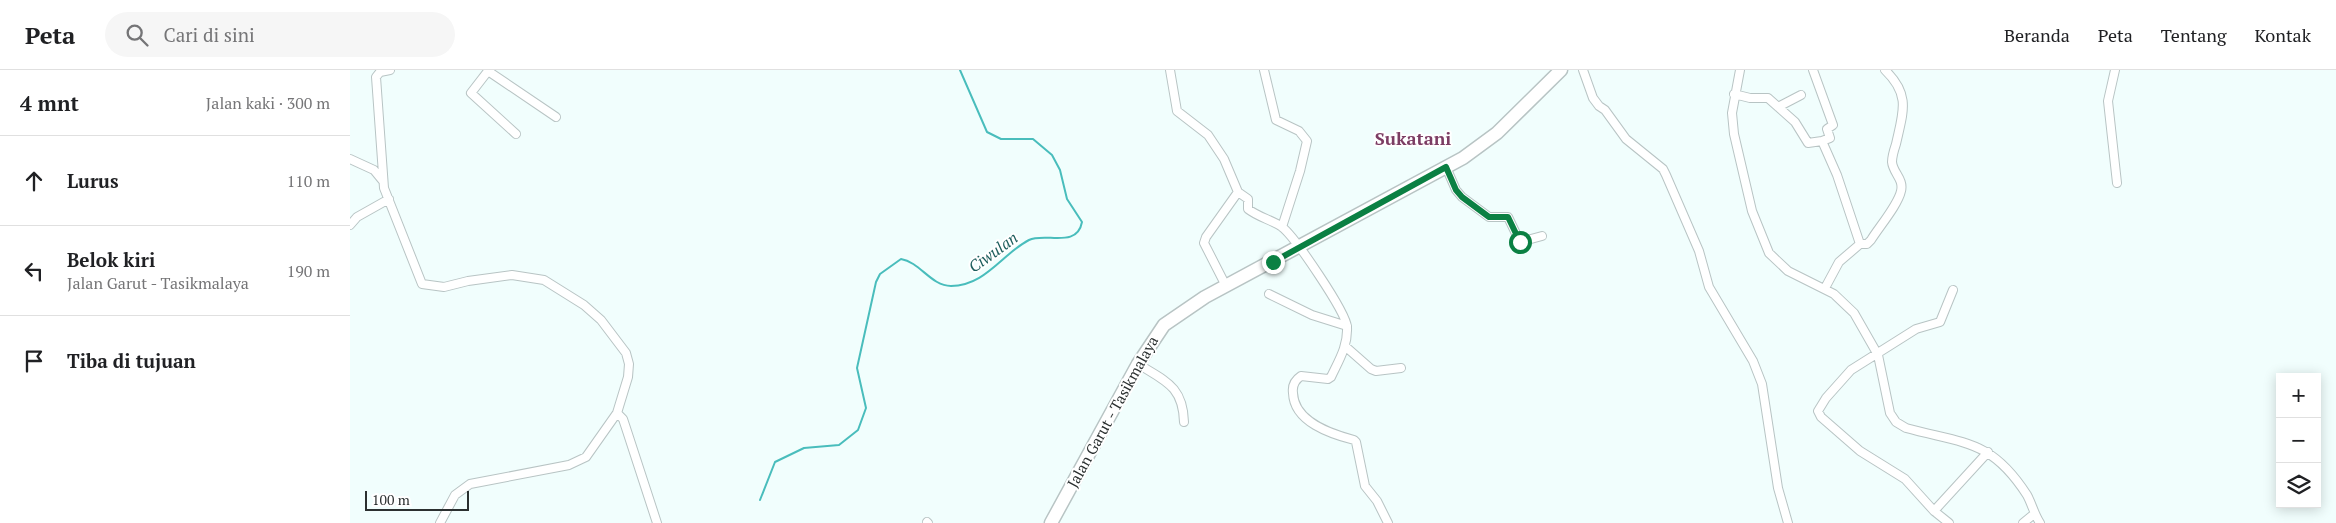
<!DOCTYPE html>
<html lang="id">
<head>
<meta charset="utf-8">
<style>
	body { margin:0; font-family:"PT Serif",serif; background:#f6f6f6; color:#202124 }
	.controls { position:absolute; right:15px; bottom:15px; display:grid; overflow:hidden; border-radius:0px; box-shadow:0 2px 12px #0003 }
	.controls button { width:45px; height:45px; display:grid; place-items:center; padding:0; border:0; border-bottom:1px solid #e0e0e0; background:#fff; color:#202124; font:25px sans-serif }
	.scale { position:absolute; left:15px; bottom:12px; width:104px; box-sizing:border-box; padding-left:5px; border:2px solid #2b3030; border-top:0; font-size:14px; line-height:18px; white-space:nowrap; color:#2b3030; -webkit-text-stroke:4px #fff; paint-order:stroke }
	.stop { position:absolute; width:15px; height:15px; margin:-11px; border:4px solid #0b8043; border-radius:50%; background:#fff }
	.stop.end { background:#0b8043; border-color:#fff; box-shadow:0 1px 5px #0008 }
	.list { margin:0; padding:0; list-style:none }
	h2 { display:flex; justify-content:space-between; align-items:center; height:65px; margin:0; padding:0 20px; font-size:21px }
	h2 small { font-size:16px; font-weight:400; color:#757577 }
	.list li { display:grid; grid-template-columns:32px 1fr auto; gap:15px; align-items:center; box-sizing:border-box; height:90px; padding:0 20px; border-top:1px solid #e0e0e0 }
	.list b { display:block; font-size:19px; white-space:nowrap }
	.list p { margin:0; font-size:16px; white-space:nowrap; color:#757577 }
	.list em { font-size:16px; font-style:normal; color:#757577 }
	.icon { flex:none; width:28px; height:28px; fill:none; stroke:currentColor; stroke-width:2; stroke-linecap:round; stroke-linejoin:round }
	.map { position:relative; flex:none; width:1986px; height:453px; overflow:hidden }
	header { display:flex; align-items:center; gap:30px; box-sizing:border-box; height:70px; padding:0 25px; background:#fff; border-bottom:1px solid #e0e0e0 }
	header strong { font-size:24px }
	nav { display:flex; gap:28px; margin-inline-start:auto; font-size:18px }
	.search { width:350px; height:45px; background:#f6f6f6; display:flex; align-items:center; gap:12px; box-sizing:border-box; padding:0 18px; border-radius:28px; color:#757577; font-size:19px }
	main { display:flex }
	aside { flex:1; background:#fff }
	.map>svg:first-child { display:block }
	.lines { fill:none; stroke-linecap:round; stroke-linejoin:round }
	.stream { stroke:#49bdbc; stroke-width:2 }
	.street-casing { stroke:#b8c4c4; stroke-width:10 }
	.primary-casing { stroke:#b8c4c4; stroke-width:15 }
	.street { stroke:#fff; stroke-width:8 }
	.primary { stroke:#fff; stroke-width:12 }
	.route { stroke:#0b8043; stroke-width:6 }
	.labels { text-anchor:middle; stroke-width:4; stroke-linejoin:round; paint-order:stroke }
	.street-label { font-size:15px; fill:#2b3030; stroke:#fff }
	.water-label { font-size:16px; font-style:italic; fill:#1d5e5d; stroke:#fff }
	.quarter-label { font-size:18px; font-weight:bold; fill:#7c3d64; stroke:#fff }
</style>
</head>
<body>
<header>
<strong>Peta</strong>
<div class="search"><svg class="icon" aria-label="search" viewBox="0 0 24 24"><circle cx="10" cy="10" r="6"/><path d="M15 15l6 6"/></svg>Cari di sini</div>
<nav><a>Beranda</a><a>Peta</a><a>Tentang</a><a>Kontak</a></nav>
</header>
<main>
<aside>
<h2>4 mnt<small>Jalan kaki · 300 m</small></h2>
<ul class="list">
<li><svg class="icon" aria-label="ahead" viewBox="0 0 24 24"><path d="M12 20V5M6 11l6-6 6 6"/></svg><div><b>Lurus</b></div><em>110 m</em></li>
<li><svg class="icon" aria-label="left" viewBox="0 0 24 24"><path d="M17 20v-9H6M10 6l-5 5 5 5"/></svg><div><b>Belok kiri</b><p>Jalan Garut - Tasikmalaya</p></div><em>190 m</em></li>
<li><svg class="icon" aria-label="arrive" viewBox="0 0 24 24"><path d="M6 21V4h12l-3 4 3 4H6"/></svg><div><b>Tiba di tujuan</b></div></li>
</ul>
</aside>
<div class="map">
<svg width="1986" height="453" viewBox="0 0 1986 453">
	<rect width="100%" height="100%" fill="#f1fefd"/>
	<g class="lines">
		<path class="stream" d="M410 430 425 392 454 378 489 375 508 360 516 338 507 298 526 212 530 204 551 189C570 192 581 216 601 216 635 216 652 184 679 170 695 162 727 179 732 152L717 129 710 100 702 85 683 69H651L637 62 610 0"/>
		<g class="street-casing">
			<path id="street" d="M40 0 30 2 26 7 34 118 72 214 94 217 118 211 162 205 194 210 234 235 251 250 276 283 279 294 278 307 267 343 236 387 219 395 120 414 105 425 90 453
				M820 0 827 41 858 65 874 89 888 122 898 129V139C908 147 922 150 932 157 945 167 996 242 997 257 998 276 989 290 981 307L978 309 951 306C945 310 942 316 943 323 944 352 981 364 1004 370L1006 372 1015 416 1027 431 1038 453
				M914 0 926 50 949 61 957 71 950 101 932 157
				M1233 0 1243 28 1249 36 1255 40 1276 69 1313 99 1316 105 1349 181 1359 217 1403 291 1412 314 1428 418 1438 453
				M1390 0 1382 43 1384 64 1402 141 1419 183 1438 201 1484 224 1504 243 1528 285 1540 343 1546 352 1556 358C1614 374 1641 369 1677 425 1682 434 1684 444 1690 453
				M1463 0 1483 55 1477 59 1480 68 1472 71 1487 105 1510 174 1489 192 1475 218
				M1765 0 1758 31 1767 113
				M1384 24 1400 28H1418L1445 52 1458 73 1472 71
				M1428 37 1451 25
				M166 64 121 23 138 1 206 47
				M0 89 24 100 33 111
				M1096 97 1106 120 1112 127 1139 147H1158L1170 172 1192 166
				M0 155 7 147 39 129
				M1510 174H1517L1521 170C1529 157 1548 135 1551 121 1554 109 1543 103 1542 92 1542 86 1544 80 1546 74 1553 42 1561 25 1535 0
				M876 216 854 173 856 167 888 122
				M919 224 962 245 997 256
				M996 277 1021 299 1026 301 1051 298
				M788 294C815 311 833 316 834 352
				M267 343 273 349 276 358 307 453
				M1584 441 1638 382
				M577 452 578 453
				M1599 453 1584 441 1555 409 1510 381 1471 347 1468 341 1476 328 1501 300 1566 259 1590 252 1603 220
				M1673 453 1684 444"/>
		</g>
		<g class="primary-casing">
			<path id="primary" d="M701 453 788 294 814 255 855 227 1113 88 1147 63 1211 0"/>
		</g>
		<use href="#street" class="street"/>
		<use href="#primary" class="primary"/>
	</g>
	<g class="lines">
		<path class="route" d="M923 192 1096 97 1106 120 1112 127 1139 147H1158L1170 172"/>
	</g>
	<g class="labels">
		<g class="street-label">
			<text transform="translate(763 342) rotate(-61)" y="5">Jalan Garut - Tasikmalaya</text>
		</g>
		<g class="water-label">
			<text transform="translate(643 182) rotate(-36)" y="6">Ciwulan</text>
		</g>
		<g class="quarter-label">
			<text x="1063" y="75">Sukatani</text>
		</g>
	</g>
</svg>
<div class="controls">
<button>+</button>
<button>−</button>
<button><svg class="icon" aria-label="layers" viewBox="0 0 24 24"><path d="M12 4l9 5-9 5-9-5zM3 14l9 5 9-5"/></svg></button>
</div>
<div class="scale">100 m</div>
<div class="stop" style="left:1170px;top:172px"></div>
<div class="stop end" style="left:923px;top:192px"></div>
</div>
</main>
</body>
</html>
